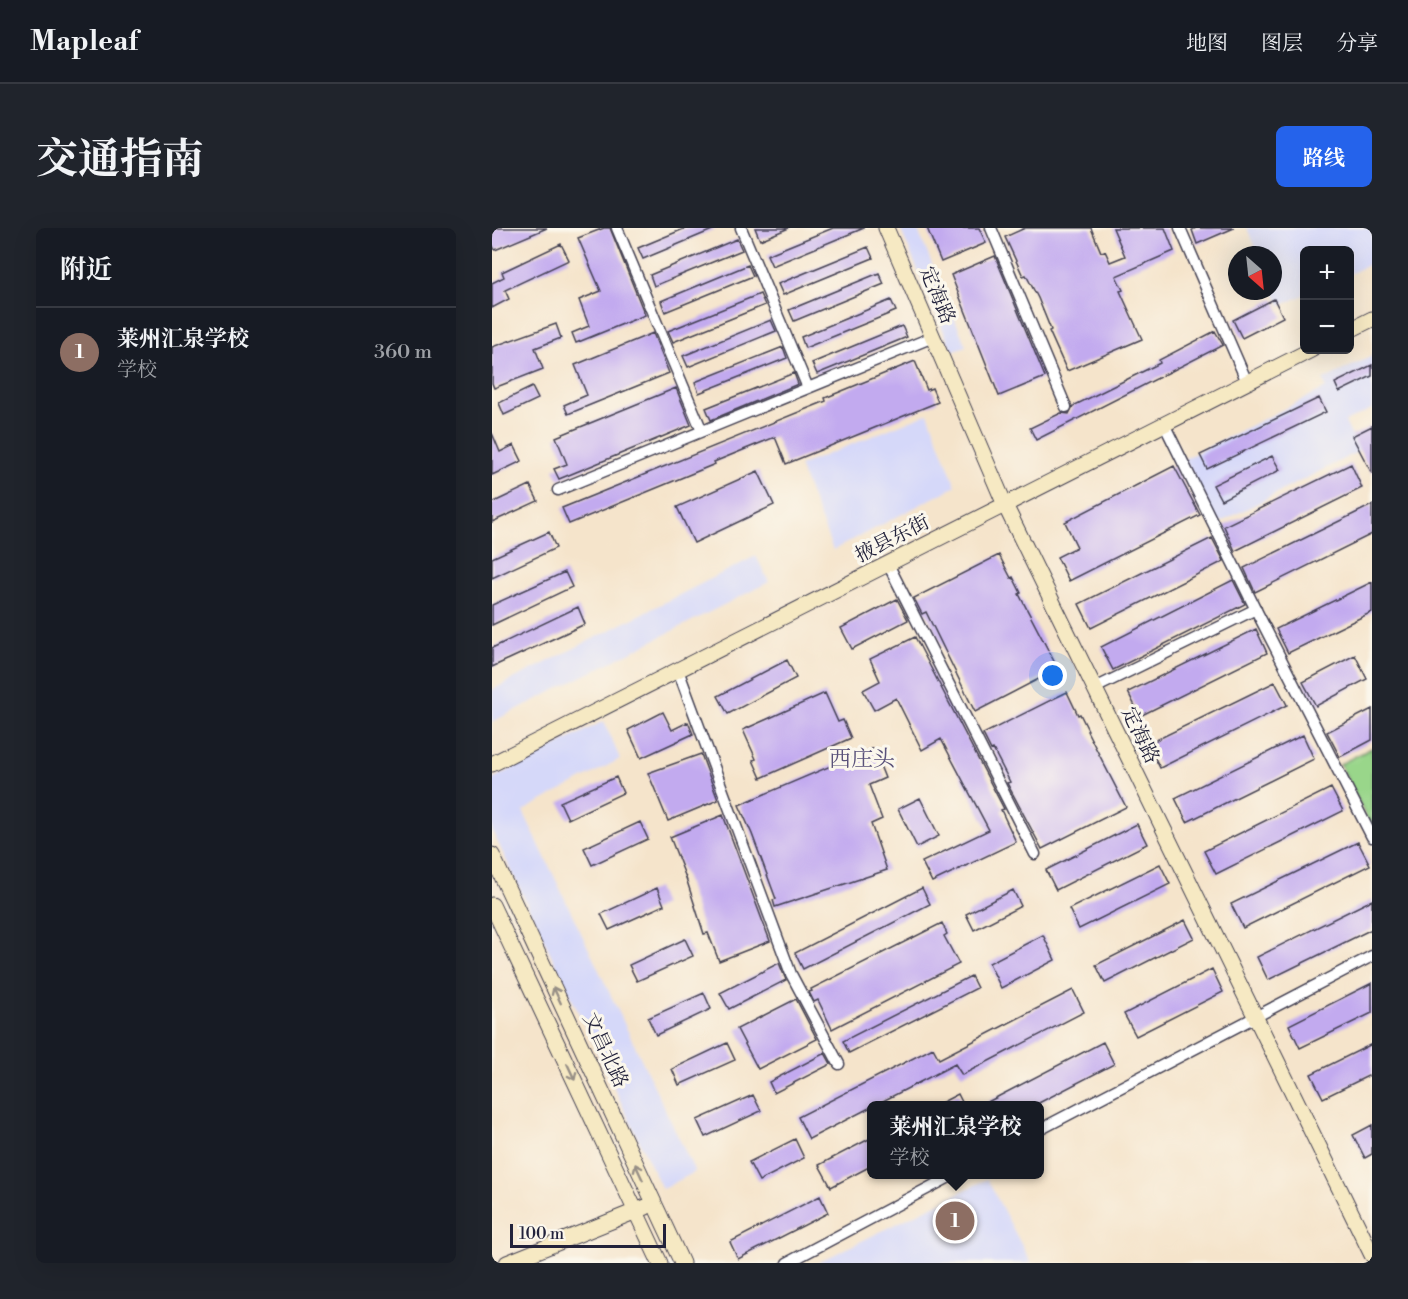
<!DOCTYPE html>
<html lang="zh">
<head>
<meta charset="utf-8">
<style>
	body { margin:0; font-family:"Libre Bodoni","Noto Serif SC",serif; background:#20242c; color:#f1f3f6 }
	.controls { position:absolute; right:18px; top:18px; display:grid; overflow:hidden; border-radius:9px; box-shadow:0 6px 24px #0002 }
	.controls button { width:54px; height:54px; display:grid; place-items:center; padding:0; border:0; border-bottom:2px solid #363941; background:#171b24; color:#f1f3f6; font:30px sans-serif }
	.compass { position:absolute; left:736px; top:18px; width:54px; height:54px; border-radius:50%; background:#171b24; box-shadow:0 6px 24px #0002; rotate:153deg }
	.scale { position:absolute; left:18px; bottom:15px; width:156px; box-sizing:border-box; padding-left:6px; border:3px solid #22223b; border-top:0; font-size:16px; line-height:21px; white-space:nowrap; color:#22223b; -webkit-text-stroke:4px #fbf7ec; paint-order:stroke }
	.you { position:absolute; left:561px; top:448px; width:21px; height:21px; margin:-15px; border:4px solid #fff; border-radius:50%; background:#1a73e8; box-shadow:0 0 0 9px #1a73e833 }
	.badge { display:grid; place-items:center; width:39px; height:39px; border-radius:50%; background:#2563eb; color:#fff; font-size:20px; font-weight:700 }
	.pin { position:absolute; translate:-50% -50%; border:3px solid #fff; box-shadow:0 2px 6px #0006 }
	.popup { position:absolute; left:375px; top:873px; width:177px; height:78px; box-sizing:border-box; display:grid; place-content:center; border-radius:9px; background:#171b24; filter:drop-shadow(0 2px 4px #0005); font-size:20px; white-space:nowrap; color:#9ea1a6 }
	.popup b { font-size:22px; color:#f1f3f6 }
	.popup::after { content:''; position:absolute; left:50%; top:100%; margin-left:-12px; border:12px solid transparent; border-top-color:#171b24 }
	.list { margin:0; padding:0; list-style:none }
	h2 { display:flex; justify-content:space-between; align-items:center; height:78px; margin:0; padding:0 24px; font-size:26px }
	h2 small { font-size:20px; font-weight:400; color:#9ea1a6 }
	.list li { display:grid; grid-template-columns:39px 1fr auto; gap:18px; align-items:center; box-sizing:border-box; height:90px; padding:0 24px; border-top:2px solid #363941 }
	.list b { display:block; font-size:22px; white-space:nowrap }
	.list p { margin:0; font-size:20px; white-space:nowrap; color:#9ea1a6 }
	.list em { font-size:20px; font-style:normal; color:#9ea1a6 }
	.map { position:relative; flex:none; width:880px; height:1035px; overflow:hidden; border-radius:9px }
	header { display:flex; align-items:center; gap:36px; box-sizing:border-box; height:84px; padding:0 30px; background:#171b24; border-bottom:2px solid #363941 }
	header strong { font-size:28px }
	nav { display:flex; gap:33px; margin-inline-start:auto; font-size:21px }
	.intro { display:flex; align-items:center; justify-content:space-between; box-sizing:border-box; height:144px; padding:0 36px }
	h1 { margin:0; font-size:42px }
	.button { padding:15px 27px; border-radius:9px; background:#2563eb; color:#fff; font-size:21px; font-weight:700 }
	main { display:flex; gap:36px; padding:0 36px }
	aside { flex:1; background:#171b24; border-radius:9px; box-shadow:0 6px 24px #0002 }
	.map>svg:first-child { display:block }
	.built { fill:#d5d8f9 }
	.green { fill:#99d68a; stroke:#5e7c62; stroke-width:1.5 }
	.building { fill:#c2aaef }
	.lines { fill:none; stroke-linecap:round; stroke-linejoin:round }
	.street-casing { stroke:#423f51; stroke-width:13 }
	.secondary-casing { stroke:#423f51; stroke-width:17 }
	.street { stroke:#fff; stroke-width:10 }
	.secondary { stroke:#f6e9c3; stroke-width:15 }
	.oneway { stroke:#978f86 }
	.labels { text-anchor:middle; stroke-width:6; stroke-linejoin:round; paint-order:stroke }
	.street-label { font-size:20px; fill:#22223b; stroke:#fbf7ec }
	.quarter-label { font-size:22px; fill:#5a527a; stroke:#fbf7ec }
</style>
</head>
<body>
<header>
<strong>Mapleaf</strong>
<nav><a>地图</a><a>图层</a><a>分享</a></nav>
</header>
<div class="intro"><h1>交通指南</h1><a class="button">路线</a></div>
<main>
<aside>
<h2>附近<small></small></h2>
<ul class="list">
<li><span class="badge" style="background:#8d6e63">1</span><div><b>莱州汇泉学校</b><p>学校</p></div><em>360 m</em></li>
</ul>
</aside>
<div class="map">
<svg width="880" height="1035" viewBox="0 0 880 1035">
	<rect width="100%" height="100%" fill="#fbf7ec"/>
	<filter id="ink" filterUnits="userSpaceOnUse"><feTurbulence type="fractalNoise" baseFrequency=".0167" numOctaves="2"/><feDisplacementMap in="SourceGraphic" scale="12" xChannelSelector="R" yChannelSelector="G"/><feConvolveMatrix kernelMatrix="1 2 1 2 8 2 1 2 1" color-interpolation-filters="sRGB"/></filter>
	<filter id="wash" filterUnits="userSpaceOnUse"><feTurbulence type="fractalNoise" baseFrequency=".008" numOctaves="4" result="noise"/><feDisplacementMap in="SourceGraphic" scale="24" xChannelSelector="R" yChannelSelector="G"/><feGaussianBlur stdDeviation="1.35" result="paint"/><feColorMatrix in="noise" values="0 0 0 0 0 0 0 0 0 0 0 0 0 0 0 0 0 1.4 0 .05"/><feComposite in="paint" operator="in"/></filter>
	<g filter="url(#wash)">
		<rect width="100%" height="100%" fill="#f5e4cb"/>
		<path class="built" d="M408 0H425L474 118 460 123Z
			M755 0H880V35L858 46V22H812V67L788 78 781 62V27H766Z
			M880 128V181L853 194 867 223 725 296 692 231 834 160 831 152Z
			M436 185 464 258 341 322 307 238Z
			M264 328 277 354 0 494V462Z
			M112 493 128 531 31 583 203 944 170 961 0 602V551Z
			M495 951 539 1035H325Z"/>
		<path class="green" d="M880 520V601L848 536Z"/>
		<g id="blocks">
			<path class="building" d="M0 0H55L3 22 0 16Z
				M112 0H118L153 87 84 115 80 105 97 98 87 72 109 63 86 10Z
				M194 0H225L151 31 146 20Z
				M263 0H297L268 12Z
				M341 0H372L280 38 275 27Z
				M435 0H487L494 15 449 34Z
				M533 0H599L609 24 613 23 618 34 633 28 621 0H673L682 23 624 48 631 62 628 63 650 111 575 143 557 103 559 102 546 70 534 47 531 48 513 9Z
				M704 0H742L705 16 700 2Z
				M245 11 250 22 162 58 158 47Z
				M69 16 77 32 13 62 17 71 0 80V55L12 49 10 44Z
				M376 19 381 30 291 67 286 56Z
				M503 28 553 149 507 168 459 47Z
				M256 37 261 48 173 84 169 73Z
				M387 45 392 56 302 93 297 82Z
				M268 66 273 77 181 114 176 103Z
				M782 71 791 89 750 110 741 92Z
				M399 72 404 83 313 120 309 109Z
				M279 92 284 103 196 139 191 128Z
				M64 96 69 110 43 120 51 141 2 160 0 155V119Z
				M410 98 415 109 325 146 320 135Z
				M723 103 731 117 544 212 538 200 569 185 577 186 581 178 668 135 667 132Z
				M161 105 177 145 76 186 72 177 95 167 83 137Z
				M291 119 295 130 207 165 203 154Z
				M423 133 435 162 440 160 446 174 294 236 283 209 222 234 223 236 77 296 70 280 334 173 333 170Z
				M880 137V148L847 164 843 155Z
				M302 145 306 156 219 192 214 180Z
				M40 159 46 171 12 187 7 175Z
				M184 160 199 197 67 251 62 241 75 236 64 209Z
				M827 170 834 184 715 241 708 227Z
				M880 198V246L860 208Z
				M0 205 8 224 22 217 30 233 0 247Z
				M780 228 788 242 729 272 721 257Z
				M859 236 870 260 743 323 732 298Z
				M682 238 708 287 577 353 565 329 585 319 573 294Z
				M266 243 282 277 202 315 185 279Z
				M38 257 46 273 0 294V275Z
				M880 277V306L763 364 752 340Z
				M57 304 64 320 0 350V330Z
				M720 310 732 333 599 400 587 376Z
				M507 327 519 350 521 349 529 365 527 366 566 441 483 484 434 384 430 386 422 370Z
				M73 344 80 359 0 397V377Z
				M741 352 753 376 621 442 609 419Z
				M880 354V384L796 425 784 401Z
				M405 371 416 392 360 421 349 400Z
				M86 379 93 396 0 439V420Z
				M764 401 775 425 648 488 636 464Z
				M423 409 512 581 509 582 524 614 440 654 430 634 497 602 449 511 430 522 404 470 382 482 371 462 388 453 378 431Z
				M863 427 875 451 824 478 811 454Z
				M295 432 304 450 236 486 226 468Z
				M783 454 795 477 668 540 656 516Z
				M575 464 586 487 588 486 596 502 595 503 634 579 550 621 515 555 518 554 501 521 499 522 491 506Z
				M333 465 346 494 351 492 359 510 269 550 261 532 264 531 251 502Z
				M880 481V512L848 529 835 504Z
				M171 484 180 502 196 494 201 506 149 530 136 502Z
				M811 507 822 531 695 594 683 570Z
				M381 520 393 550 377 557 390 591 379 596 395 642 283 679 281 672 284 671 260 606 247 577Z
				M209 526 226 572 176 593 156 545Z
				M124 549 131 565 76 591 68 574Z
				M839 560 851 583 724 646 712 623Z
				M428 570 447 608 425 619 406 581Z
				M231 587 278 713 227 733 216 705 212 706 194 650 178 609Z
				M148 594 156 611 100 637 92 620Z
				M645 596 655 616 564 662 554 642Z
				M866 614 878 637 751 700 739 676Z
				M668 636 678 656 587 701 577 681Z
				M165 660 172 677 117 702 109 686Z
				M430 660 438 676 311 741 303 725Z
				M521 662 529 678 482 702 474 686Z
				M880 672V701L776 752 765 729Z
				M693 692 702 710 613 755 604 737Z
				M450 695 455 706 452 708 467 736 340 801 326 772 322 774 317 764 320 763 319 761Z
				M551 707 563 732 509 760 497 735Z
				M193 711 201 728 145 753 137 737Z
				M287 735 294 752 237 781 228 765Z
				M720 741 731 764 644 808 632 786Z
				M479 748 485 760 357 825 351 813Z
				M880 755V785L808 820 797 797Z
				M581 762 592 784 470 847 463 836 317 911 306 889 441 820 447 831Z
				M212 765 219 781 164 807 156 790Z
				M304 771 325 811 266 841 245 801Z
				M611 814 622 836 541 878H488Z
				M235 815 243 832 187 857 180 841Z
				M880 816V846L831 870 819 846Z
				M333 825 339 836 282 865 277 854Z
				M466 866 472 878H443Z
				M261 867 269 883 213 909 205 892Z
				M880 897V926L873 930 861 907Z
				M379 910V938L339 959 327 937Z
				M303 911 312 930 267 953 257 934Z
				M328 968 336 985 246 1031 238 1014Z"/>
		</g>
	</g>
	<g filter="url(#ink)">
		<use href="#blocks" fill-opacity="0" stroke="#423f51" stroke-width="1.5"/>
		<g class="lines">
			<g class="street-casing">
				<path id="street" d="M125 0 210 203
					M249 0 316 160
					M499 0 574 179
					M688 0 755 154
					M672 196 766 386 880 609
					M66 262 441 109
					M396 336 543 626
					M186 442 299 746 347 836
					M603 460 764 381
					M547 902 880 728
					M295 1035 463 946"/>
			</g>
			<g class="secondary-casing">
				<path id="secondary" d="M394 0 513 277 880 1027
					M858 102 880 91
					M0 536 819 122
					M0 627 190 1035
					M0 677 168 1035
					M15 1035 154 979"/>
			</g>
			<use href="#street" class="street"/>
			<use href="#secondary" class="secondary"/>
		</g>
		<defs><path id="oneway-shaft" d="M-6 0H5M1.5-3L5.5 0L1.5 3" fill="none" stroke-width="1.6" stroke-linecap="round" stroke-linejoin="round" transform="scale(1.5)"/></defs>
		<g class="oneway">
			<use href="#oneway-shaft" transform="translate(65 767) rotate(-115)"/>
			<use href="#oneway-shaft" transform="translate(79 844) rotate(65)"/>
			<use href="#oneway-shaft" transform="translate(147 944) rotate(-115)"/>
		</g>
	</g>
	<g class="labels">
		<g class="street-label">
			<text transform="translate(446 67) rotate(67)" y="7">定海路</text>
			<text transform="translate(400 310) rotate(-27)" y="7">掖县东街</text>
			<text transform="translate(649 507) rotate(64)" y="7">定海路</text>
			<text transform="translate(114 822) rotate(65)" y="7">文昌北路</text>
		</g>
		<g class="quarter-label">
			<text x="370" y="538">西庄头</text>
		</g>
	</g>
</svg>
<div class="controls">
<button>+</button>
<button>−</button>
</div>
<svg class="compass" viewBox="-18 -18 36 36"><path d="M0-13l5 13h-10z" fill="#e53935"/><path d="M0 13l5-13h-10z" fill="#9ea1a6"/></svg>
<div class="scale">100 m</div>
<div class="you"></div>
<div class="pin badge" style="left:463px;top:993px;background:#8d6e63">1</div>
<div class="popup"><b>莱州汇泉学校</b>学校</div>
</div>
</main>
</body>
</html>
